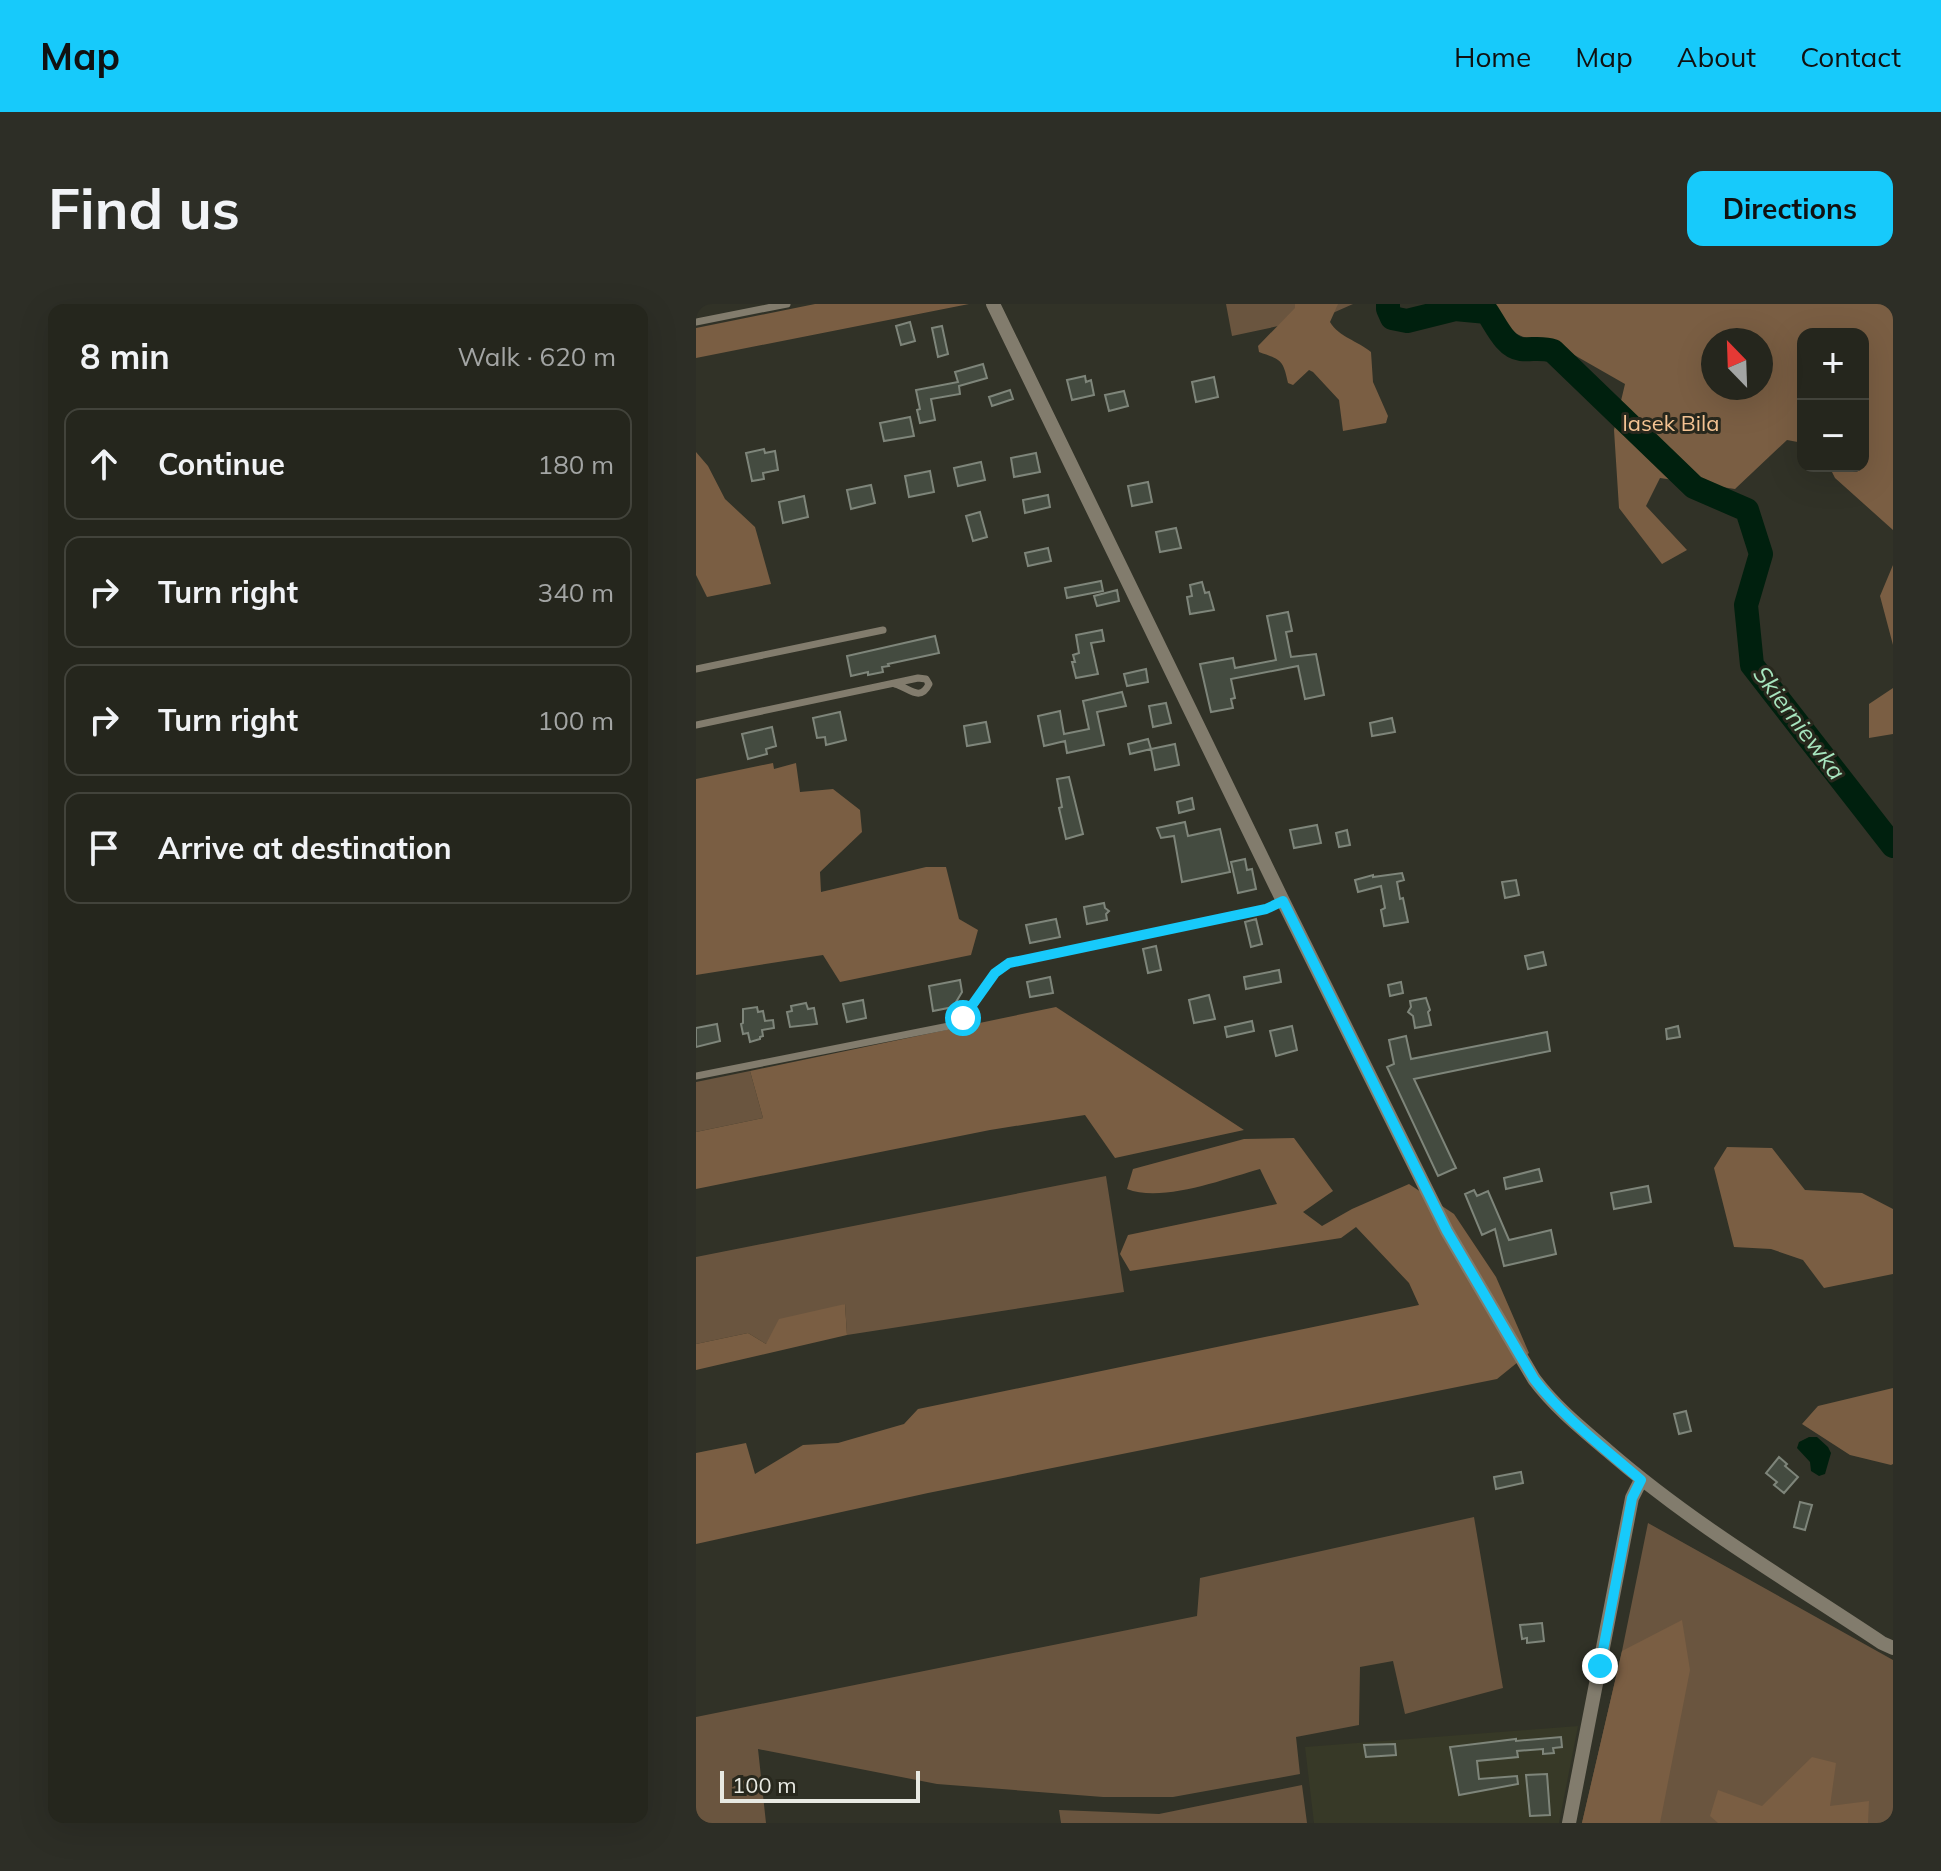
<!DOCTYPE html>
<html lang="en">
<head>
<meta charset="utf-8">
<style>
	body { margin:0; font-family:Mulish,sans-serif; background:#2d2e26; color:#f1f3f6 }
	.controls { position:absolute; right:24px; top:24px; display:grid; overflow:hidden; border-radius:16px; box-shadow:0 8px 32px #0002 }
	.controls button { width:72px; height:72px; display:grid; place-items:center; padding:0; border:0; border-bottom:2px solid #42433b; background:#25261d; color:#f1f3f6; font:40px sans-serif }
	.compass { position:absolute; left:1005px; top:24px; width:72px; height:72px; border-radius:50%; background:#25261d; box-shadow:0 8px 32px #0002; rotate:337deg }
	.scale { position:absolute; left:24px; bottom:20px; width:200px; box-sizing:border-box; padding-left:8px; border:4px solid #e8e9e2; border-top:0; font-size:22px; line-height:28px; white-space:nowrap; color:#e8e9e2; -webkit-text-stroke:6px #28281d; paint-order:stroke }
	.stop { position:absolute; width:24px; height:24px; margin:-18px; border:6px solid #17cafb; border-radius:50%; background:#fff }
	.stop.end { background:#17cafb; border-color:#fff; box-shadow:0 2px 8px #0008 }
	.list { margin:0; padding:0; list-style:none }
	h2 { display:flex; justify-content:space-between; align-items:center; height:104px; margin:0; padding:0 32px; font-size:34px }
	h2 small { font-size:26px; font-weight:400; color:#a3a5a4 }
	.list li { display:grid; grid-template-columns:52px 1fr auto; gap:24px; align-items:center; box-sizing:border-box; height:112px; margin:0 16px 16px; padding:0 16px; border:2px solid #42433b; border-radius:16px }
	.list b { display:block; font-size:30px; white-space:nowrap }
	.list em { font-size:26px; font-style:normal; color:#a3a5a4 }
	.icon { flex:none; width:44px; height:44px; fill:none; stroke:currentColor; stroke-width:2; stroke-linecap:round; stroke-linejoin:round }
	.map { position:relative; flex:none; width:1197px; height:1519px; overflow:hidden; border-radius:16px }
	header { display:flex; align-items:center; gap:48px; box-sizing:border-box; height:112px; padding:0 40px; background:#17cafb; color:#111 }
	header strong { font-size:38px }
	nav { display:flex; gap:44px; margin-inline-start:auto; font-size:28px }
	.intro { display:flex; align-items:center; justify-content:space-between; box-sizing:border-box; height:192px; padding:0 48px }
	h1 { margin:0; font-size:56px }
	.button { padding:20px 36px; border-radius:16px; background:#17cafb; color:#111; font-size:28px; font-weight:700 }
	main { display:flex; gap:48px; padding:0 48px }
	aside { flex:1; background:#25261d; border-radius:16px; box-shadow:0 8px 32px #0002 }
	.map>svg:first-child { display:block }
	.built { fill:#373927 }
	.green { fill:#6a553f }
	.forest { fill:#7a5e43; fill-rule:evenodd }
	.water { fill:#00200e }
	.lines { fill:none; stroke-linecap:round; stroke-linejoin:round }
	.river { stroke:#00200e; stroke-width:24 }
	.building { fill:#444b40; stroke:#7e857a; stroke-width:2 }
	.service { stroke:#827c6d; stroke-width:7 }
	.minor { stroke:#827c6d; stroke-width:14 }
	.route { stroke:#17cafb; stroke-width:10 }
	.labels { text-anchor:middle; stroke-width:6; stroke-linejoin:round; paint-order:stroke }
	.park-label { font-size:22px; fill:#f4c393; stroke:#28281d }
	.water-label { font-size:24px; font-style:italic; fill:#a7e5be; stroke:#28281d }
</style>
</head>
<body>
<header>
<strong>Map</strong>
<nav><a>Home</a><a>Map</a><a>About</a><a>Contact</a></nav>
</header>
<div class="intro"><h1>Find us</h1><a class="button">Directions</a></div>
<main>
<aside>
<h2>8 min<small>Walk · 620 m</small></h2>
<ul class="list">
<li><svg class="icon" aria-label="ahead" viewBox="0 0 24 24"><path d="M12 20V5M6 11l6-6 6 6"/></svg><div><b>Continue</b></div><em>180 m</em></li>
<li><svg class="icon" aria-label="right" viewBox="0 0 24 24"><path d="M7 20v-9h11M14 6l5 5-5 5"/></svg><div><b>Turn right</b></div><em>340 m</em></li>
<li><svg class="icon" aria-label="right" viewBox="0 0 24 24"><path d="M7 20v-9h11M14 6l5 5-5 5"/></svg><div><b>Turn right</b></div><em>100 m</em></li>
<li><svg class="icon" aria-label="arrive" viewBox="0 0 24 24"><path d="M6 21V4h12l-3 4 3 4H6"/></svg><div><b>Arrive at destination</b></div></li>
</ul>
</aside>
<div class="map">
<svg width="1197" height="1519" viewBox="0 0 1197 1519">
	<rect width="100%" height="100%" fill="#313227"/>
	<path class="built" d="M882 1422 863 1519H618L609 1443Z"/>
	<path class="green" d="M530 0H657L603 24 601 18 536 32Z
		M54 767 67 814 0 828V778Z
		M410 872 428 988 151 1031 149 1000 70 1040 52 1029 0 1040V953Z
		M778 1213 807 1384 709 1410 697 1357 664 1363 663 1421 600 1433 604 1470 477 1493H407L241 1480 62 1445 70 1519H0V1413L501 1312 504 1274Z
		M952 1219 1197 1356V1519H886L926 1347Z
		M606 1481 611 1519H365L363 1506 463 1510Z"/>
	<path class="forest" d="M119 0H273L0 54V24Z
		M599 0H642L634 18C643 33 662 37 675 48L677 78 692 112 690 119 647 127 643 96 617 68 613 66 597 81 592 79C587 55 585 56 563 48L562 42 599 4Z
		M784 0H1197V226L1139 174 1133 162H1167V30H1107V139L1091 136 1039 185 964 174 950 202 991 246 966 260 923 204 918 126 929 80 852 36C830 38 814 28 799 13 793 8 790 3 784 0ZM1017 36H1065V84H1017Z
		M0 148 12 162 29 195 59 223 75 280 11 293 0 271Z
		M1197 261V341L1184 292Z
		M1197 384V430L1173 434V400Z
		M77 459 78 465 100 459 104 488 137 485 164 506 166 528 124 568 125 588 230 563H250L263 615 282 626 275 651 144 678 127 651 0 671V475Z
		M360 703 548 826 419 854 389 811 294 826 0 885V828L67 814 54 767Z
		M598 834 637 887 607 908 626 922 656 905 713 880 758 910 800 973 833 1049 801 1075 232 1189 0 1240V1149L50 1139 59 1170 107 1141 142 1139 208 1120 222 1105 723 1001 713 979 660 923 645 934 434 967 424 950 432 931 581 900 564 865C528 875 466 899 431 885L437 865 548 835Z
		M1031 843 1076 844 1109 886 1166 889 1197 905V970L1128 984 1107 956 1075 945 1038 943 1018 864Z
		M149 1000 151 1031 0 1066V1040L52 1029 70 1040 83 1015Z
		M1197 1084V1160L1195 1161 1154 1151 1106 1120 1122 1102Z
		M986 1316 994 1366 964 1519H886L926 1347Z
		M1116 1453 1140 1459 1134 1502 1173 1497 1172 1519H1022L1014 1512 1022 1486 1066 1502Z"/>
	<path class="water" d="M1113 1133H1121L1132 1143 1135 1149 1129 1170 1123 1172 1115 1167 1114 1158 1101 1144 1103 1138Z"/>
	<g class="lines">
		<path class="river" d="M692 0V5L696 14 711 17 759 5 791 8C800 21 809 43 825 45 836 46 846 43 857 47L998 183 1051 206 1065 250 1050 301 1056 361 1197 542"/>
	</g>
	<path class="building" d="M214 18 219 37 205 41 200 22Z
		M246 22 252 50 242 53 236 24Z
		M287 60 291 74 263 82 264 90 235 95 239 116 224 119 221 106 224 105 220 86 262 78 259 68Z
		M389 72 390 78 395 76 398 91 376 96 371 76Z
		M518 73 522 93 500 98 496 78Z
		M314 86 317 95 296 102 293 93Z
		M428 87 432 102 413 107 409 91Z
		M214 113 218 132 188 137 184 119Z
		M68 145 69 149 79 147 82 166 67 169 68 175 56 177 50 149Z
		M340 149 344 168 318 173 315 154Z
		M285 158 289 176 262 182 258 164Z
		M234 167 238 188 213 193 209 172Z
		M452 178 456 198 436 202 432 182Z
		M175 181 179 199 155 205 151 186Z
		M352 191 354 203 329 209 327 196Z
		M108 192 112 213 87 219 83 198Z
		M284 208 291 233 277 237 270 212Z
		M480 224 485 244 464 248 460 228Z
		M352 244 355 257 332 262 329 249Z
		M405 277 407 287 371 294 369 284Z
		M506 278 509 289 513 288 518 306 494 310 491 293 496 292 494 281Z
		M421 286 423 297 401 302 398 292Z
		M592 308 596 327 590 328 595 353 620 350 628 391 609 395 602 362 535 375 539 394 535 395 537 404 515 408 504 360 537 354 539 364 580 356 571 312Z
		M406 326 408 337 395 339 402 370 380 374 376 358H379L377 351 383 349 380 331Z
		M239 332 243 349 192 360 193 362 186 363 187 368 172 371V368L155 372 151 352Z
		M450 365 452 378 431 382 428 370Z
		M426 388 430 402 401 408 408 441 371 449 369 437 348 442 342 412 364 407 368 430 393 425 387 397Z
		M470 399 475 419 457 423 453 402Z
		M144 408 150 436 130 441 129 433 121 434 117 414Z
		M696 414 699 428 676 432 674 419Z
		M290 418 294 438 271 442 268 422Z
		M76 423 80 442 70 445 71 450 52 455 46 430Z
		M452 435 455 445 434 450 432 440Z
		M479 440 483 461 459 466 455 445Z
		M373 473 387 530 370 535 363 504 366 503 361 475Z
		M496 494 498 505 483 509 481 498Z
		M489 518 492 532 524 525 534 568 486 578 478 532 465 534 461 524Z
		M621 521 625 539 598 544 594 526Z
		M651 526 654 541 643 543 640 529Z
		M549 555 551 566 556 565 560 585 542 589 535 558Z
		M706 569 708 576 701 578 704 595 707 594 712 618 688 622 685 606 689 604 685 582 662 588 659 576 677 571V573Z
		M820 576 823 591 809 594 806 578Z
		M408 599 409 604 413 607 410 610 411 616 391 620 388 603Z
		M360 615 364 633 334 639 330 621Z
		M560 615 566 640 555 643 549 618Z
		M460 642 465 666 452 669 447 645Z
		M847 648 850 661 832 665 829 652Z
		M583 666 585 678 550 685 548 673Z
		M354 673 357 689 334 693 331 678Z
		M264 676 266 688 257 703 237 707 233 682Z
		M705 678 707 689 694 692 692 681Z
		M513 691 519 715 498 719 493 696Z
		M730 694 734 706 732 708 735 721 719 724 717 712 712 708 715 703 714 697Z
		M167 696 170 714 151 718 147 700Z
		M110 699 112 705 118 704 121 720 94 723 91 708 96 707 95 702Z
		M61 703 62 708 67 707 69 717 77 716 78 724 66 726 67 732 64 733V735L54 738 52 729 47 730 45 720 47 719V705Z
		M556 717 558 727 531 733 529 723Z
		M21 720 24 737 0 743V724Z
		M596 722 601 746 580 752 574 727Z
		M982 722 984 733 971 735 970 725Z
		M851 728 854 747 718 775 760 864 742 872 691 763 698 760 693 736 710 732 715 755Z
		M843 865 846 877 810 885 808 874Z
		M952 882 955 898 918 905 915 889Z
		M778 886 781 892 792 887 813 936 855 926 860 950 808 962 799 925 786 931 769 890Z
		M990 1107 995 1127 983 1130 978 1110Z
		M1083 1153 1091 1160 1089 1162 1102 1173 1088 1189 1078 1181 1081 1178 1070 1169Z
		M825 1168 827 1179 800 1185 798 1173Z
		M1104 1198 1116 1201 1109 1226 1098 1223Z
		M846 1319 848 1337 831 1339V1334L826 1335 824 1321Z
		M865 1433 866 1443 857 1444 858 1449 847 1450V1445L821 1447 822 1453 781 1457 783 1475 821 1472 822 1480 763 1491 754 1443 820 1435V1437Z
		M699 1440 700 1451 670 1453 668 1441Z
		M851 1470 854 1511 834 1512 830 1471Z"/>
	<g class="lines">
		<path class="service" d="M0 18 91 0
			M0 365 187 326
			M0 421 222 374 230 375 233 380C224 399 212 383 199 380
			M0 772 258 721C283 707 287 672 313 659L570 605 587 597"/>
		<path class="minor" d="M297 0 587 597 751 927 838 1075C859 1103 885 1124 912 1147 996 1220 1093 1277 1186 1339L1197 1344
			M873 1519 936 1194 945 1176"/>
	</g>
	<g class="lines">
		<path class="route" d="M267 714 299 669 313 659 570 605 587 597 751 927 838 1075C868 1114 908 1144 945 1176L936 1194 904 1362"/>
	</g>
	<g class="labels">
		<g class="park-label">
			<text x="975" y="127">lasek Bila</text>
		</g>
		<g class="water-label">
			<text transform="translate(1103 419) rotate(53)" y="8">Skierniewka</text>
		</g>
	</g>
</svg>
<div class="controls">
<button>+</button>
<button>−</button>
</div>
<svg class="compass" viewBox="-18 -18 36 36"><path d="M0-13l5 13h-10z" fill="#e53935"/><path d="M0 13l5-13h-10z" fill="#a3a5a4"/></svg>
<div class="scale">100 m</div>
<div class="stop" style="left:267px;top:714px"></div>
<div class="stop end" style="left:904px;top:1362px"></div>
</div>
</main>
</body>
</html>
